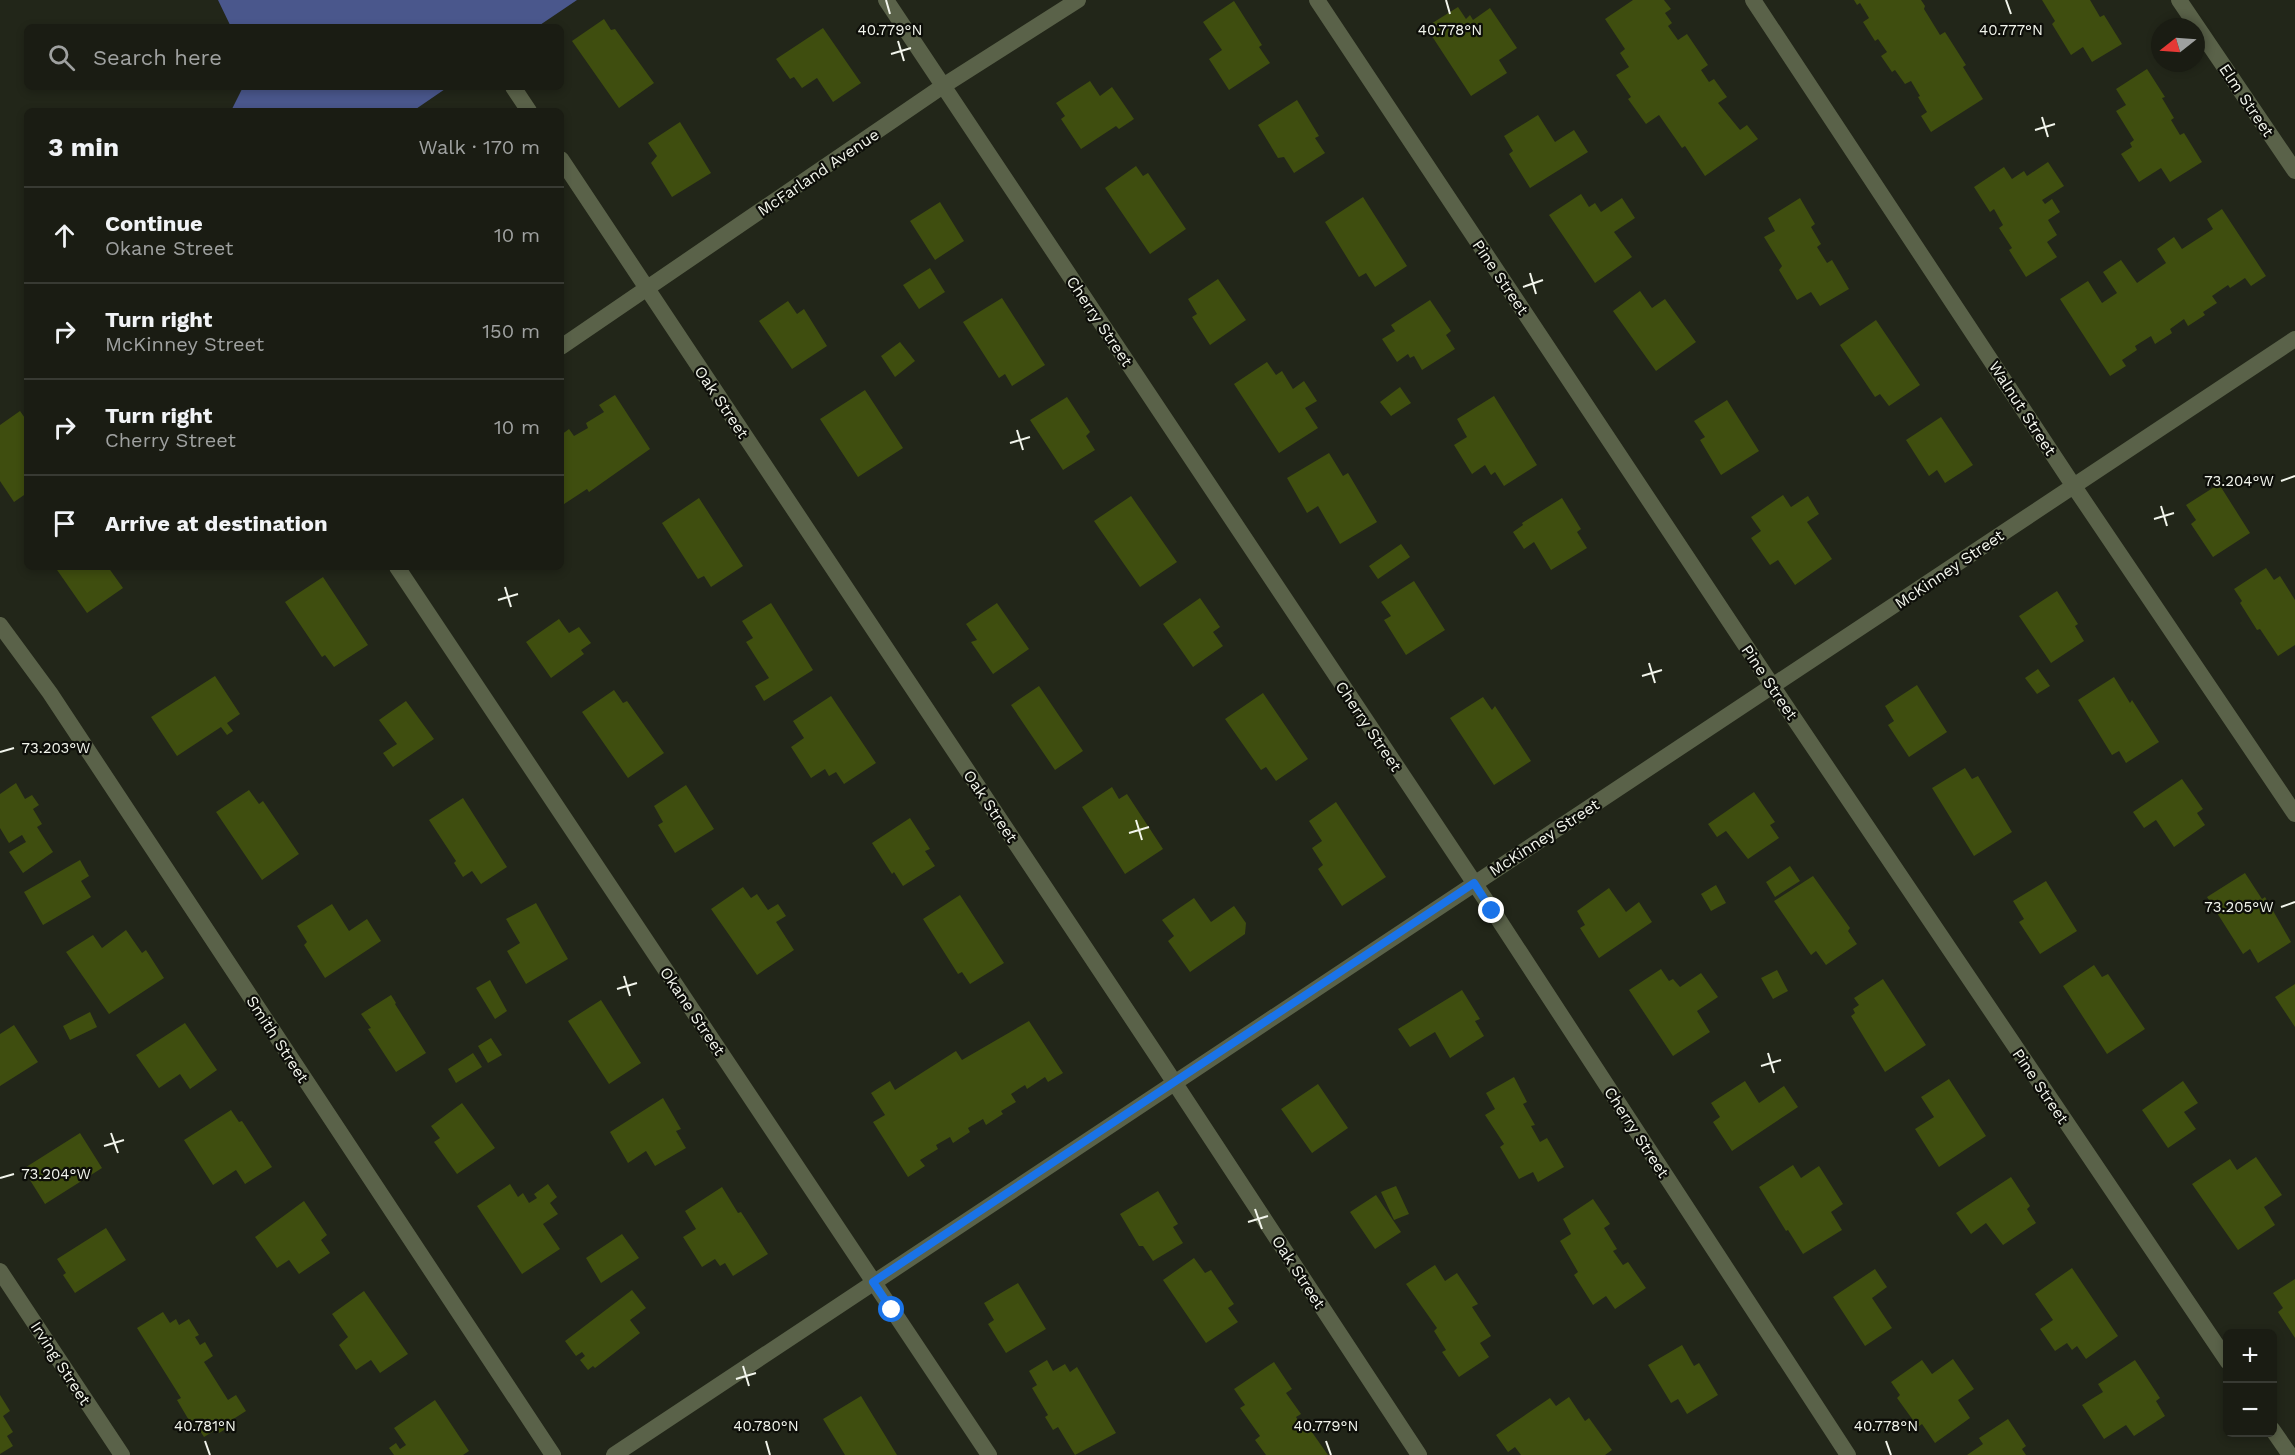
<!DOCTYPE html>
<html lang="en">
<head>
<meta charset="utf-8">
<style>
	body { margin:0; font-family:"Work Sans",sans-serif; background:#272921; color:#f1f3f6 }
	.controls { position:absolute; right:18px; bottom:18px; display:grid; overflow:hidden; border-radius:9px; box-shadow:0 3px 9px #0003 }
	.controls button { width:54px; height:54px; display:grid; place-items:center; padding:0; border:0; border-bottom:2px solid #383a33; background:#1a1c13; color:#f1f3f6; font:30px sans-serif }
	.compass { position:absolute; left:2151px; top:18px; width:54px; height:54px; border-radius:50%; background:#1a1c13; box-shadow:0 3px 9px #0003; rotate:253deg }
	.stop { position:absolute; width:18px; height:18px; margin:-14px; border:4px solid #1a73e8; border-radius:50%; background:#fff }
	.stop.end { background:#1a73e8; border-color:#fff; box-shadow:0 2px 6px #0008 }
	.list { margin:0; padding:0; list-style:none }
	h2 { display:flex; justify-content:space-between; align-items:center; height:78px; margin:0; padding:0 24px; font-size:26px }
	h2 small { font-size:20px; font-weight:400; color:#9fa1a0 }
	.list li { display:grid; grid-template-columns:39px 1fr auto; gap:18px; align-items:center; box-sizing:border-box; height:96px; padding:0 24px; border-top:2px solid #383a33 }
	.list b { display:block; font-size:22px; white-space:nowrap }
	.list p { margin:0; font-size:20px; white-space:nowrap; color:#9fa1a0 }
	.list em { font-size:20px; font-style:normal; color:#9fa1a0 }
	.icon { flex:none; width:33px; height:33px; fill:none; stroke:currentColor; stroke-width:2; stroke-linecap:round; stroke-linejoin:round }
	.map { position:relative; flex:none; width:2295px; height:1455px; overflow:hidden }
	.search { position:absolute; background:#1a1c13; box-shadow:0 3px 9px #0003; left:24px; top:24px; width:540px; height:66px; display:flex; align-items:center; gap:15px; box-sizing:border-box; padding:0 21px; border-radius:9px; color:#9fa1a0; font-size:22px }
	.panel { position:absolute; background:#1a1c13; box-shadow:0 3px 9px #0003; left:24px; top:108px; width:540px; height:462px; border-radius:9px }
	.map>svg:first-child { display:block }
	.forest { fill:#4a578c }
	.building { fill:#3f4e0f }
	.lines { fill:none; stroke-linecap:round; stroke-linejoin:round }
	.minor { stroke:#5a6249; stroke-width:16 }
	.route { stroke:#1a73e8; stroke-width:8 }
	.ticks { fill:none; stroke:#f2f5ec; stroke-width:2 }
	.labels { text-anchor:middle; stroke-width:4.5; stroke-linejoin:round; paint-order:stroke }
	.street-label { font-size:16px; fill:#f2f5ec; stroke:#0d0e09 }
	.ticks-label { font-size:15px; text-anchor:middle; fill:#f2f5ec; stroke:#0d0e09; stroke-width:4.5; stroke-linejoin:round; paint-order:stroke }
</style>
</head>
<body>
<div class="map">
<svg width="2295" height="1455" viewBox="0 0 2295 1455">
	<rect width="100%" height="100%" fill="#222619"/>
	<path class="forest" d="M218 0H577L537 27H231Z
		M243 87H448L413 111H231Z"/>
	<path class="building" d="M1633 0H1664L1671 9 1665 13 1672 23 1668 26 1678 40 1687 34 1708 65 1701 70 1709 82 1714 79 1727 97 1718 103 1740 130 1747 125 1758 139 1705 176 1685 146 1682 148 1659 115 1646 124 1628 99 1631 97 1616 75 1629 67 1620 53 1625 49 1605 19Z
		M1854 0H1921L1925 6 1924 9 1940 35 1945 32 1966 65 1963 67 1983 99 1931 132 1921 116 1927 112 1918 97 1920 96 1911 81 1905 84 1895 70 1892 72 1881 56 1887 52 1878 39 1875 41 1863 22 1869 18 1860 3 1857 5Z
		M2042 0H2090L2100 17 2104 15 2122 44 2092 62 2083 47 2071 55 2052 24 2055 21Z
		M1234 1 1262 45 1259 47 1270 63 1229 90 1209 59 1222 50 1203 22Z
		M1458 7 1466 19 1470 15 1473 20 1490 8 1517 48 1499 60 1507 73 1471 96 1426 27Z
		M604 19 611 30 615 29 654 83 619 108 572 41Z
		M823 28 861 83 833 102 817 78 802 88 794 77 790 79 776 59Z
		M2147 69 2165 97 2162 98 2174 118 2171 120 2180 135 2184 133 2202 162 2170 182 2161 168 2139 182 2121 154 2132 147 2130 143 2134 140 2116 111 2126 105 2116 89Z
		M1090 81 1100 96 1112 87 1134 119 1119 129 1116 126 1081 149 1061 119 1065 116 1056 103Z
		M1297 100 1319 136 1315 138 1325 153 1294 173 1284 157 1278 158 1258 125Z
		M1538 115 1555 142 1574 130 1588 152 1530 188 1509 154 1513 151 1504 136Z
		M680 122 711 173 672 197 651 163 657 156 648 143Z
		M2048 162 2064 186 2042 200 2045 204 2052 199 2060 212 2048 220 2057 235 2047 242 2057 257 2026 277 2009 250 2012 248 1999 228 2003 225 1994 209 1990 212 1974 187 2004 167 2012 179 2024 171 2027 176Z
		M1136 166 1143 176 1148 173 1186 229 1150 254 1105 188Z
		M1581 194 1589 207 1595 203 1601 212 1622 198 1635 218 1614 232 1632 257 1595 283 1549 215Z
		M1363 197 1407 266 1375 287 1366 273 1359 277 1325 222Z
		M1800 198 1815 224 1811 227 1821 244 1817 247 1827 263 1832 260 1849 289 1820 306 1811 292 1797 300 1779 270 1782 266 1764 237 1775 231 1768 218Z
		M940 202 964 241 935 260 910 221Z
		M2222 209 2266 276 2251 286 2245 278 2230 288 2228 285 2212 296 2217 303 2203 312 2205 315 2188 326 2184 319 2170 329 2172 333 2155 344 2151 336 2135 346 2137 350 2122 360 2126 366 2110 376 2060 299 2088 281 2102 303 2117 293 2103 272 2121 260 2137 283 2166 263 2157 249 2174 237 2182 249 2213 229 2207 219Z
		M930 268 945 292 919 309 903 285Z
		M1218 279 1246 320 1210 345 1192 317 1197 314 1188 299Z
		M1640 291 1652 308 1665 299 1696 342 1656 371 1613 311Z
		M1002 298 1045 365 1012 386 1005 374 999 378 963 322Z
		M1430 300 1451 331 1446 335 1455 349 1422 370 1414 356 1410 358 1408 354 1397 362 1382 339 1395 331 1391 325Z
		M788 301 797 314 804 309 827 346 792 369 759 321Z
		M1876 320 1920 385 1889 406 1880 394 1875 397 1840 345Z
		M900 342 915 361 895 377 881 356Z
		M1267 362 1276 375 1282 371 1293 389 1304 381 1317 401 1305 408 1318 428 1279 453 1234 384Z
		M1400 387 1411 403 1391 416 1380 402Z
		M865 390 903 448 858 477 820 419Z
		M615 395 650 449 589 492 587 489 561 506V435L569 429 574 436 588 428 586 423 604 412 599 405Z
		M1494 396 1537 465 1504 486 1495 472 1491 475 1485 465 1472 474 1454 445 1467 437 1457 419Z
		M1067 397 1090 432 1086 436 1095 450 1063 470 1030 420Z
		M1727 400 1759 451 1721 475 1700 440 1705 437 1694 421Z
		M20 411 27 421V493L14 502 0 481V425Z
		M1941 417 1973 465 1945 483 1937 470 1929 476 1906 440Z
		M1329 453 1343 476 1348 473 1377 522 1340 544 1318 506 1307 513 1287 478Z
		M2219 484 2250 533 2213 557 2191 524 2196 520 2186 505Z
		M1783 495 1791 507 1808 496 1819 514 1807 522 1832 559 1795 585 1778 560 1770 565 1751 538 1761 531 1751 517Z
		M1131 496 1177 562 1140 587 1094 521Z
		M699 498 743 566 711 587 704 576 698 579 662 523Z
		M1562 498 1581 529 1577 532 1587 548 1551 570 1534 542 1524 549 1513 532 1523 525 1522 523Z
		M1401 544 1410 557 1378 579 1369 566Z
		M55 567H108L123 588 87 613Z
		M2266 568 2274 580 2280 576 2295 600V645L2278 656 2260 629 2257 630 2240 603 2242 601 2234 589Z
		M323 577 368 645 334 667 325 655 322 657 285 602Z
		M1414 581 1445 630 1406 655 1384 620 1391 616 1381 602Z
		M2057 591 2078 624 2075 626 2084 641 2051 663 2019 616Z
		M1200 598 1220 627 1213 632 1223 646 1193 667 1163 624Z
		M771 603 813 670 764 701 755 686 769 678 746 642 753 638 742 621Z
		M997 603 1029 649 993 674 971 642 977 640 966 624Z
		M559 619 569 633 579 627 591 643 581 650 584 654 551 678 526 642Z
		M2038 669 2050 686 2037 694 2025 678Z
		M215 676 240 714 227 723 233 731 227 735 221 727 177 756 151 717Z
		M2114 677 2130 703 2132 700 2159 742 2126 763 2119 751 2112 755 2078 700Z
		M1917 685 1947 732 1909 757 1888 725 1894 721 1885 706Z
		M1039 686 1083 751 1055 770 1011 705Z
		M614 690 623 703 627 701 664 753 628 778 582 712Z
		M1263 693 1308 759 1276 781 1266 767 1261 770 1225 719Z
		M831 696 876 763 844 784 836 772 829 776 825 769 811 778 791 747 804 738 793 721Z
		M1483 697 1492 710 1495 706 1531 761 1494 785 1450 718Z
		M406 701 434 739 393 767 383 753 397 744 379 720Z
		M1965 768 1972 779 1978 776 2012 832 1974 856 1932 788Z
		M2182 779 2203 809 2197 813 2205 825 2174 847 2156 820 2144 828 2133 812Z
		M16 783 25 799 32 795 39 805 33 809 42 824 37 827 53 852 23 873 9 852 26 842 22 835 9 843 0 828V794Z
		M686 785 714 829 675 853 658 825 663 822 654 806Z
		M1112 787 1119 799 1127 794 1163 849 1125 874 1082 807Z
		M249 790 259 804 263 801 299 854 262 880 216 812Z
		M1754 792 1775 822 1770 825 1779 838 1748 859 1726 831 1717 837 1708 824Z
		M463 798 507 867 481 884 472 871 463 877 454 863 456 861 429 820Z
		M1336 802 1386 877 1342 906 1318 869 1323 865 1312 848 1322 841 1309 821Z
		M910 818 930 849 925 851 935 866 903 886 894 872 892 874 872 843Z
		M80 860 89 876 81 881 91 897 43 925 24 892Z
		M1790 866 1800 881 1775 897 1766 882Z
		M2245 873 2262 899 2265 897 2291 942 2258 963 2250 949 2243 954 2207 897Z
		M1813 876 1850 928 1848 931 1857 944 1826 965 1816 951 1811 955 1774 901Z
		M2046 881 2077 931 2040 954 2019 922 2024 919 2013 901Z
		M1716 885 1726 903 1711 911 1701 894Z
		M743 887 751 898 757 894 768 910 778 904 786 916 776 922 794 950 757 975 711 909Z
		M1609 888 1626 912 1639 902 1652 922 1599 958 1580 928 1585 925 1577 911Z
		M960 895 1004 963 970 984 962 972 958 974 923 919Z
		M1194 898 1211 922 1234 906 1246 923 1245 934 1190 972 1168 941 1174 936 1162 920Z
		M536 903 568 959 526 984 507 951 520 943 506 919Z
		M332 904 349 931 367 919 381 941 325 978 304 945 307 942 297 926Z
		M126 930 142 953 146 950 164 978 109 1014 66 952 93 935 102 948Z
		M2094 965 2102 977 2108 974 2145 1029 2107 1054 2063 986Z
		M1661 969 1669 981 1673 979 1680 987 1701 973 1718 997 1697 1011 1710 1032 1673 1056 1629 990Z
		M1777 970 1788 991 1773 999 1761 978Z
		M1883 979 1926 1045 1885 1072 1851 1016 1855 1013 1853 1009 1859 1005 1854 998Z
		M490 980 507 1011 495 1019 476 988Z
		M2295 984V1027L2275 997Z
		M1462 990 1480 1019 1475 1021 1484 1036 1450 1058 1435 1032 1410 1047 1398 1029Z
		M391 995 396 1003 395 1004 426 1053 396 1072 368 1029 371 1028 361 1014Z
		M601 1000 641 1063 609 1084 568 1021Z
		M90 1012 97 1027 70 1040 63 1026Z
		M1029 1021 1063 1073 1048 1082 1045 1077 1027 1089 1025 1085 1011 1094 1016 1102 1001 1111 1003 1114 986 1125 983 1119 968 1128 970 1132 953 1143 950 1137 936 1145 938 1149 920 1160 925 1166 908 1177 873 1122 885 1115 871 1093 890 1081 895 1090 956 1051 962 1060Z
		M185 1023 217 1070 190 1089 180 1074 159 1088 136 1055Z
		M14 1025 38 1062 0 1086V1034Z
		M491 1038 502 1055 488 1063 478 1046Z
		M473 1053 482 1067 456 1083 448 1069Z
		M1514 1077 1527 1102 1523 1104 1535 1125 1531 1126 1540 1142 1547 1138 1564 1167 1538 1182 1533 1172 1519 1179 1500 1147 1504 1144 1485 1115 1495 1109 1486 1093Z
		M1949 1079 1986 1136 1939 1167 1915 1129 1934 1117 1921 1097Z
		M1745 1081 1759 1103 1784 1086 1798 1107 1732 1151 1713 1122 1720 1117 1711 1103Z
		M2183 1081 2198 1103 2184 1112 2196 1129 2168 1148 2142 1110Z
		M1318 1084 1348 1128 1312 1153 1281 1109Z
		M663 1098 681 1129 676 1131 686 1148 655 1166 646 1151 628 1163 610 1132Z
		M462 1103 495 1148 457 1174 434 1142 440 1138 431 1126Z
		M231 1110 239 1122 242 1121 272 1167 245 1184 236 1170 213 1185 184 1140Z
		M80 1133 102 1168 45 1204 23 1169Z
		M2256 1157 2282 1195 2264 1207 2275 1225 2238 1250 2192 1184 2230 1159 2237 1170Z
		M1793 1165 1801 1178 1819 1166 1843 1204 1831 1212 1842 1230 1803 1254 1788 1230 1786 1231 1759 1187Z
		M2011 1177 2030 1206 2027 1209 2036 1223 2003 1245 1986 1223 1971 1234 1956 1213Z
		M510 1184 518 1197 523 1193 529 1203 537 1198 534 1194 548 1184 557 1197 550 1203 558 1214 543 1224 560 1249 522 1274 477 1206Z
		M1396 1186 1409 1214 1394 1220 1381 1192Z
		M722 1187 738 1213 741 1212 768 1254 733 1276 725 1263 720 1266 715 1259 702 1267 683 1237 696 1229 685 1211Z
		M1158 1191 1178 1224 1173 1227 1183 1243 1153 1261 1143 1246H1139L1120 1214Z
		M1376 1195 1401 1232 1375 1249 1350 1212Z
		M1593 1199 1610 1224 1604 1228 1617 1249 1613 1251 1623 1265 1628 1262 1646 1288 1615 1309 1606 1296 1593 1305 1574 1275 1578 1272 1560 1241 1571 1234 1563 1219Z
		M304 1201 327 1235 321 1240 330 1253 299 1274 289 1260 277 1268 255 1237Z
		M106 1228 126 1260 75 1293 63 1275 66 1273 57 1259Z
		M622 1234 639 1258 601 1283 586 1258Z
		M1194 1258 1205 1273 1211 1270 1234 1304 1228 1308 1238 1322 1206 1343 1163 1280Z
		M1435 1265 1445 1281 1457 1273 1478 1304 1472 1307 1491 1336 1480 1343 1489 1357 1459 1377 1442 1352 1446 1350 1434 1331 1437 1328 1406 1284Z
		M2072 1268 2118 1336 2086 1359 2077 1346 2072 1350 2067 1343 2055 1351 2040 1329 2053 1320 2035 1294Z
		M1875 1269 1887 1287 1872 1298 1892 1328 1865 1346 1833 1297Z
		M2295 1279V1338L2278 1312 2283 1308 2273 1293Z
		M1018 1283 1046 1329 1006 1353 988 1324 994 1320 984 1303Z
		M632 1290 646 1308 630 1320 640 1333 595 1368 593 1366 588 1370 580 1360 585 1356 582 1352 576 1356 565 1341Z
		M364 1291 408 1354 380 1373 371 1360 356 1370 339 1345 348 1337 332 1314Z
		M163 1312 170 1323 176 1319 179 1325 189 1319 199 1335 195 1337 200 1345 205 1342 213 1356 204 1362 228 1400 236 1395 246 1411 227 1423 229 1427 219 1433 217 1429 204 1437 193 1420 190 1422 177 1400 181 1398 137 1328Z
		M1682 1345 1694 1366 1699 1363 1718 1395 1687 1414 1678 1399 1671 1403 1648 1365Z
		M1953 1359 1974 1389 1958 1400 1970 1418 1935 1443 1922 1424 1918 1427 1897 1398 1900 1395 1891 1382 1922 1360 1932 1374Z
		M1047 1360 1053 1371 1065 1364 1070 1372 1077 1367 1116 1433 1075 1455 1058 1427 1053 1430 1045 1417 1048 1415 1032 1388 1037 1385 1029 1371Z
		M2135 1360 2160 1398 2156 1401 2165 1416 2134 1436 2126 1425 2104 1439 2082 1405 2103 1392 2098 1384Z
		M1274 1362 1292 1389 1286 1393 1301 1414 1296 1417 1305 1431 1309 1428 1328 1455H1266L1255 1440 1260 1436 1240 1408 1245 1405 1234 1389Z
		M0 1395 10 1411 3 1416 13 1432 7 1436 13 1446 0 1454Z
		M861 1396 897 1455H845L823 1419Z
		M1569 1397 1585 1421 1589 1418 1612 1450 1605 1455H1521L1515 1447 1508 1452 1496 1435 1550 1398 1556 1406Z
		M435 1400 469 1451 463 1455H394L389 1448 396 1443 400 1449 406 1445 394 1428Z
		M2008 1419 2026 1446 2022 1449 2026 1455H1967L1983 1444 1979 1438Z"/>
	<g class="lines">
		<path class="minor" d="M886 0 1493 911 1848 1455
			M1317 0 1791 714 2228 1362
			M1753 0 2073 485 2295 814
			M2179 0 2295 171
			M513 87 529 111
			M561 159 1159 1059 1419 1455
			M561 347 943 86 1078 0
			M397 567 989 1455
			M0 625 50 693 553 1455
			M0 1271 122 1455
			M2272 1429 2290 1455
			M614 1455 2295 339"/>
	</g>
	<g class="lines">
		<path class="route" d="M892 1310 873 1282 1474 883 1492 911"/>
	</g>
	<path class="ticks" d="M886 0 890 14M1446 0 1450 14M2006 0 2011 14M898 41 904 61M891 54 911 48M2042 117 2048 137M2035 130 2055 124M1530 273 1536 294M1523 287 1543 280M1017 430 1023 450M1010 443 1030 437M2281 481 2295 476M2161 506 2167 526M2154 519 2174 513M505 587 511 607M498 600 518 594M1649 663 1655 683M1642 676 1662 670M0 752 14 748M1136 820 1142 840M1129 833 1149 827M2281 907 2295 902M624 976 630 996M617 989 637 983M1768 1053 1774 1073M1761 1066 1781 1060M111 1133 118 1153M104 1146 124 1140M0 1178 14 1174M1255 1209 1262 1229M1248 1222 1268 1216M743 1366 749 1386M736 1379 756 1373M205 1441 210 1455M766 1441 770 1455M1326 1441 1331 1455M1886 1441 1891 1455"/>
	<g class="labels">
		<g class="street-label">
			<text transform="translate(2247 100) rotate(56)" y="6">Elm Street</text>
			<text transform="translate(818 172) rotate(-34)" y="6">McFarland Avenue</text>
			<text transform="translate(1501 277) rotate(56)" y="6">Pine Street</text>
			<text transform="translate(1100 321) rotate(56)" y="6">Cherry Street</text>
			<text transform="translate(722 402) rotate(56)" y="6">Oak Street</text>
			<text transform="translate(2023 408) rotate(57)" y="6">Walnut Street</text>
			<text transform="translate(1949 569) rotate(-34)" y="6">McKinney Street</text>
			<text transform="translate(1770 682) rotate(56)" y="6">Pine Street</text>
			<text transform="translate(1369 726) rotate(56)" y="6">Cherry Street</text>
			<text transform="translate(991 806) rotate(56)" y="6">Oak Street</text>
			<text transform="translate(1544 837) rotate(-33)" y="6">McKinney Street</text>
			<text transform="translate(693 1011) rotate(56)" y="6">Okane Street</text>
			<text transform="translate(278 1039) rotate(57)" y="6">Smith Street</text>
			<text transform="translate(2041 1086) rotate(56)" y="6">Pine Street</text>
			<text transform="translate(1637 1132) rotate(57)" y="6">Cherry Street</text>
			<text transform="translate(1299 1272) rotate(57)" y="6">Oak Street</text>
			<text transform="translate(61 1363) rotate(57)" y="6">Irving Street</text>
		</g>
	</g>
	<g class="ticks-label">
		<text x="890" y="35">40.779°N</text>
		<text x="1450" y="35">40.778°N</text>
		<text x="2011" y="35">40.777°N</text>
		<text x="2239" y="486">73.204°W</text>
		<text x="56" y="753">73.203°W</text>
		<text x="2239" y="912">73.205°W</text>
		<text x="56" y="1179">73.204°W</text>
		<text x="205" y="1431">40.781°N</text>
		<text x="766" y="1431">40.780°N</text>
		<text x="1326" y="1431">40.779°N</text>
		<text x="1886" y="1431">40.778°N</text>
	</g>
</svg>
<div class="controls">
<button>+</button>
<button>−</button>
</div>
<svg class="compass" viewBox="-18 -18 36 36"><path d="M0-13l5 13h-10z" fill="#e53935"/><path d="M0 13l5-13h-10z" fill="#9fa1a0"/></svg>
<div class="stop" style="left:892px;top:1310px"></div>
<div class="stop end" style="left:1492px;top:911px"></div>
<div class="search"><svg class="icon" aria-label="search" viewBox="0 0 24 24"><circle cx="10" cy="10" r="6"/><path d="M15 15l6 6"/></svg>Search here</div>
<section class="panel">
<h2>3 min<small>Walk · 170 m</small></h2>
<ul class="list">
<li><svg class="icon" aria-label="ahead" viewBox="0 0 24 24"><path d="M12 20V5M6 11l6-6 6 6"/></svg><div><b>Continue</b><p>Okane Street</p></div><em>10 m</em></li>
<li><svg class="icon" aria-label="right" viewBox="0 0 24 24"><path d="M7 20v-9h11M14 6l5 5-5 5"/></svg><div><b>Turn right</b><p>McKinney Street</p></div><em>150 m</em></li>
<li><svg class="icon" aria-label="right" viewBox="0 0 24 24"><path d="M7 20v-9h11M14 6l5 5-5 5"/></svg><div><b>Turn right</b><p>Cherry Street</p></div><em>10 m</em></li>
<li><svg class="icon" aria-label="arrive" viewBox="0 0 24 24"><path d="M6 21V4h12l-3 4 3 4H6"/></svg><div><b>Arrive at destination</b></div></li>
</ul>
</section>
</div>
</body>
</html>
